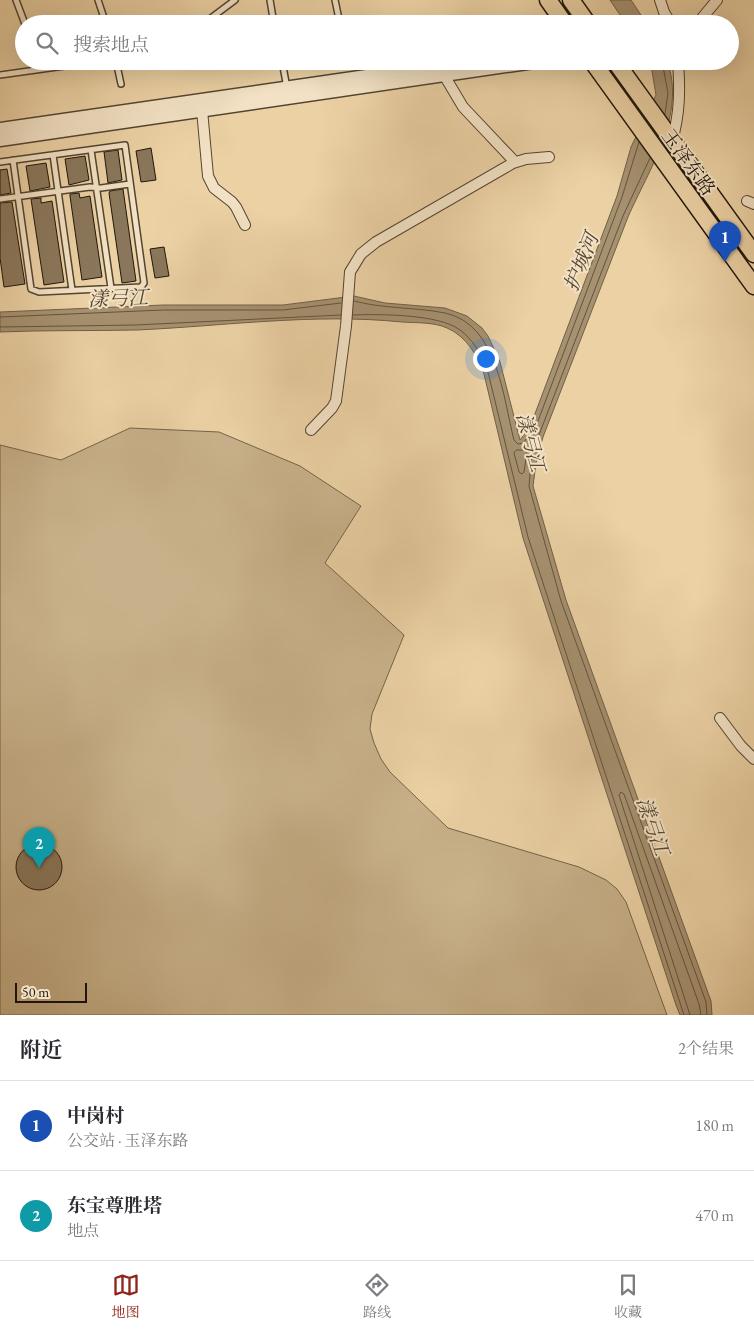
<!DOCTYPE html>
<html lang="zh">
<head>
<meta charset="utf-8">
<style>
	body { margin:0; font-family:"EB Garamond","Noto Serif SC",serif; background:#f2f2f3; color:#2b2b33 }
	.scale { position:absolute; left:15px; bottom:12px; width:72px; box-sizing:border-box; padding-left:5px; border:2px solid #20160b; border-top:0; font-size:14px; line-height:18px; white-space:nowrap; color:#20160b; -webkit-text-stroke:4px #f2e1c4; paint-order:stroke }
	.you { position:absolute; left:485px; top:358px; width:18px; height:18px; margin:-12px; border:4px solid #fff; border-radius:50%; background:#1a73e8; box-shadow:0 0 0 8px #1a73e833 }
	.badge { display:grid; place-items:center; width:32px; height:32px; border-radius:50%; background:#8f2418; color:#fff; font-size:16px; font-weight:700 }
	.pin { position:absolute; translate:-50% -41px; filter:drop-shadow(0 1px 2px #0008) }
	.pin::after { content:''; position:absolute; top:26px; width:18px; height:15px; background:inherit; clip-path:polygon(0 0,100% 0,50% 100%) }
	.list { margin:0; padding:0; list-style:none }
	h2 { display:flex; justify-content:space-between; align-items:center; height:65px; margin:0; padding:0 20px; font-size:21px }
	h2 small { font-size:16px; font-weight:400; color:#7c7c81 }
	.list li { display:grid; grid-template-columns:32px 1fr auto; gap:15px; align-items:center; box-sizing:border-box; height:90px; padding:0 20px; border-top:1px solid #e1e1e2 }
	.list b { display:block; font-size:19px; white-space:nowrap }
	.list p { margin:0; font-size:16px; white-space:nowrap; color:#7c7c81 }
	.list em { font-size:16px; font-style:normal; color:#7c7c81 }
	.icon { flex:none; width:28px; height:28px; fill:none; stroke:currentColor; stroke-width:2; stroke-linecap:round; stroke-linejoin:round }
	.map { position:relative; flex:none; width:754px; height:1015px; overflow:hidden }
	.search { position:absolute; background:#fff; box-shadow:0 5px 20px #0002; left:15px; right:15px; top:15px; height:55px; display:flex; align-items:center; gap:12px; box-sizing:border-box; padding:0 18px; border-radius:28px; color:#7c7c81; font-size:19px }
	.sheet { height:245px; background:#fff }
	nav { display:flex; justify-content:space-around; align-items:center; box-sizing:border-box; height:70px; border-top:1px solid #e1e1e2; background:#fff; font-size:14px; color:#7c7c81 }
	nav a { display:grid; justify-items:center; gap:2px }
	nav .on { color:#8f2418 }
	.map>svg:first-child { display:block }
	.green { fill:#c8b18a; stroke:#74644a }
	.water { fill:#a69170; stroke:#706048 }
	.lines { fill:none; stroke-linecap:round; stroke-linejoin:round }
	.shore { stroke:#63543e; stroke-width:1 }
	.building { fill:#8a775b; stroke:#20160b }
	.service-casing { stroke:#534531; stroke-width:8 }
	.minor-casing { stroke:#534531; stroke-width:12 }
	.tertiary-casing { stroke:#534531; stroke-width:15 }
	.primary-casing { stroke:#20160b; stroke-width:19 }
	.service { stroke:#f2e1c4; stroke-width:5 }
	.minor { stroke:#f2e1c4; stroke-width:10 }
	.tertiary { stroke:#f2e1c4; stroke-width:12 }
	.primary { stroke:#ebd1a4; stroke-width:16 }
	.labels { text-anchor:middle; stroke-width:4; stroke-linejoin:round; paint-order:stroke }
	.street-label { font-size:19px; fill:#20160b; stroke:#f2e1c4 }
	.water-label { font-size:20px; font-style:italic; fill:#564733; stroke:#f2e1c4 }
</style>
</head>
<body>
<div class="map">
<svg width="754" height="1015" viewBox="0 0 754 1015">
	<rect width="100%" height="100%" fill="#ebd1a4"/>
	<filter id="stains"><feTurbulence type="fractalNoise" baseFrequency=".004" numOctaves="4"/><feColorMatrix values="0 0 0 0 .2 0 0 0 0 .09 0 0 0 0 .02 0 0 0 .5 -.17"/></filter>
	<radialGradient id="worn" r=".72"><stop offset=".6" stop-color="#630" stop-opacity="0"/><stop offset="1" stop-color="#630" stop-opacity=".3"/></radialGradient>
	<path class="green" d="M130 428 219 432 300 466 361 506 325 563 404 635 372 714 370 729 374 743 381 759 390 772 448 828 579 867 606 880 617 889 626 902 667 1015H0V445L61 460Z"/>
	<path class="water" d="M610 0H631L647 24H626Z
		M648 61H667C687 114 648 171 628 217L543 437 536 463 533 486 566 600 711 1001 712 1015H680L676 1005 523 538 484 374C478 356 466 336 447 328 434 322 417 323 402 322 314 313 225 326 137 330 91 331 46 330 0 332V312L163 305H283L354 296 385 303 445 308 467 316 482 328 488 336 500 362 520 440 530 427 617 196 631 147 656 95 652 71Z"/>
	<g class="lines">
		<path class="shore" d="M662 61 668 93 665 114
			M650 158 623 216 539 435 531 462 529 486 561 601 706 1002 707 1015
			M354 301C384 309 415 307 445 313 498 324 503 398 514 440L518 444 523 443 535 429 622 197 639 142
			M353 315C380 314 439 314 460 330 472 339 479 351 486 364L528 537 684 1015
			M0 317 163 310H283L341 303
			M0 327 136 325 341 315
			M517 450H525L527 452 524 472 522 474 519 472 514 453Z
			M690 1015 619 795 621 792 624 794 699 1004 701 1015"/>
	</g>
	<path class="building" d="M151 148 156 180 141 182 136 151Z
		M118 150 122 180 108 183 104 152Z
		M85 156 89 180 69 185 65 159Z
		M46 163 50 187 30 191 26 166Z
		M7 169 11 193 0 195V170Z
		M123 189 136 281 122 283 109 193 110 191Z
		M79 193 80 198 90 196 102 277 82 280 70 196V194Z
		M41 198V203L52 201 64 282 44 285 31 199Z
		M12 202 25 284 4 287 0 258V203Z
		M164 247 169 276 155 278 150 249Z
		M16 867a23 23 0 1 1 46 0a23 23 0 1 1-46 0Z"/>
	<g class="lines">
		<g class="service-casing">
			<path id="service" d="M16 0 25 24
				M98 0 106 24
				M270 0 274 24
				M335 0 340 24
				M203 24 235 0
				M35 61 36 70
				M116 61 121 84
				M282 61 287 88
				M0 75 100 61
				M91 150 111 288
				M53 155 72 290
				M0 162 125 145 144 283 141 287 39 292 31 289 13 160
				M0 199 90 187 101 188 130 184"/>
		</g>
		<g class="minor-casing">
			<path id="minor" d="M660 0 664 12 671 24
				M697 24 717 0
				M444 75 463 107 515 162
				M202 110 208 176 214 188 232 202 236 207 245 225
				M672 141C680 113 680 90 678 61
				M747 201 754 204
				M311 430 332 408 336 401 346 326 350 272 361 254 376 242 513 163 526 159 549 157
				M720 718 741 746 754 759"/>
		</g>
		<g class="tertiary-casing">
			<path id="tertiary" d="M0 129 470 61
				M0 140 541 61"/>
		</g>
		<g class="primary-casing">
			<path id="primary" d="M548 0 565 24
				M571 0 588 24
				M592 61 754 286
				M615 61 754 254"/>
		</g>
		<use href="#service" class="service"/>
		<use href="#minor" class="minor"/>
		<use href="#tertiary" class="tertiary"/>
		<use href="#primary" class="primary"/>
	</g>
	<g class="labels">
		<g class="street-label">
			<text transform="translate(689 162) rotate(54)" y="7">玉泽东路</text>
		</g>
		<g class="water-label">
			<text transform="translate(581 262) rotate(-68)" y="7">护城河</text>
			<text transform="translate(118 298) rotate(-2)" y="7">漾弓江</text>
			<text transform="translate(531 442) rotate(75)" y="7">漾弓江</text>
			<text transform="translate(653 826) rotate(71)" y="7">漾弓江</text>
		</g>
	</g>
	<rect width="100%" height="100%" filter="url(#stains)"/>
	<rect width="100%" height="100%" fill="url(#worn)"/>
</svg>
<div class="scale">50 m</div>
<div class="you"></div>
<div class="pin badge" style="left:725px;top:262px;background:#1a4fb4">1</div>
<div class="pin badge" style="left:39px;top:868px;background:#0f9aa8">2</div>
<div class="search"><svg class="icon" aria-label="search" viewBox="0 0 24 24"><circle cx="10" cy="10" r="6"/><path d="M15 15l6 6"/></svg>搜索地点</div>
</div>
<section class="sheet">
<h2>附近<small>2个结果</small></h2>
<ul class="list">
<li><span class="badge" style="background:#1a4fb4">1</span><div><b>中岗村</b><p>公交站 · 玉泽东路</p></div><em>180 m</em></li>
<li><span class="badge" style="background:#0f9aa8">2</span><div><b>东宝尊胜塔</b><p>地点</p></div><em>470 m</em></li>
</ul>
</section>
<nav>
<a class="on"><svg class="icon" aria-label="map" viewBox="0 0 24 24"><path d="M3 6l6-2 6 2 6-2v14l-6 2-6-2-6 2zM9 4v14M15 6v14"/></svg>地图</a>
<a><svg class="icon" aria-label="directions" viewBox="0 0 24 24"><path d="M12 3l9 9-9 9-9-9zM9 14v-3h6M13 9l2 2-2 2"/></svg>路线</a>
<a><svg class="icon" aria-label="saved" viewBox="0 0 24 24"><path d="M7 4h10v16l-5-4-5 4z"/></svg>收藏</a>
</nav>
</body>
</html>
